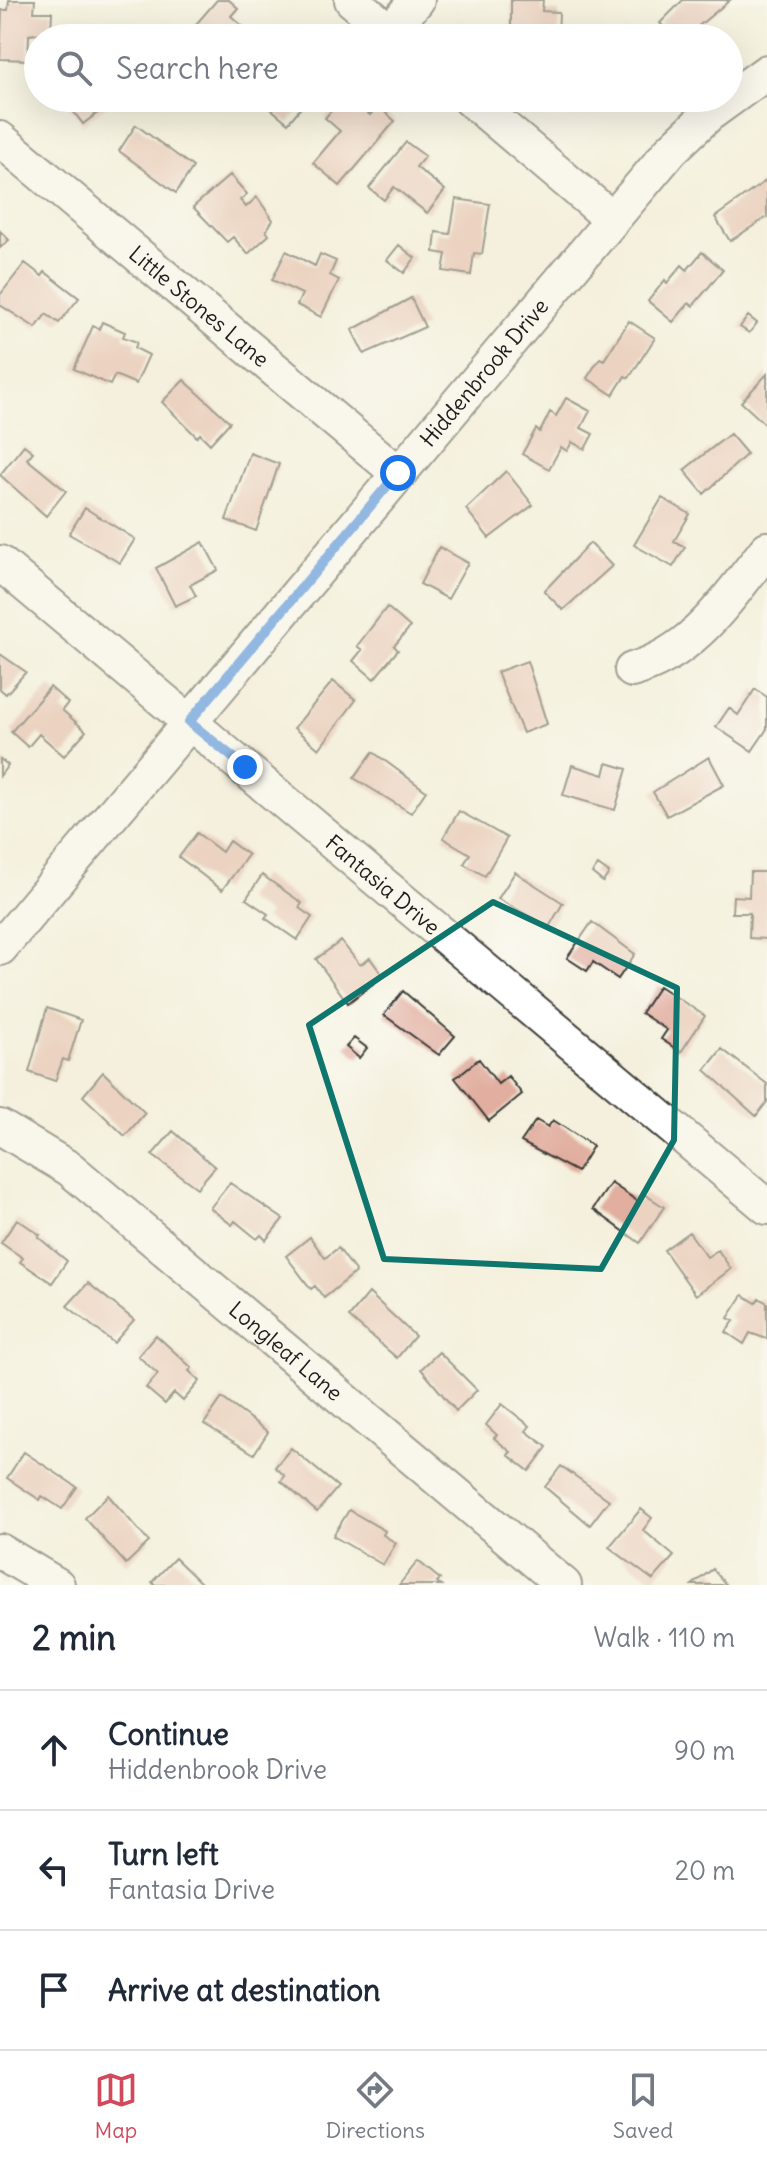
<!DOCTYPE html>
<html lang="en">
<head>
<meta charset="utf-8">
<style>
	body { margin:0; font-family:Delius,sans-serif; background:#f2f2f3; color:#1f2937 }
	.stop { position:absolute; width:24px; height:24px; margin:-18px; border:6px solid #1a73e8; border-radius:50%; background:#fff }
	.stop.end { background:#1a73e8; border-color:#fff; box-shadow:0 2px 8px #0008 }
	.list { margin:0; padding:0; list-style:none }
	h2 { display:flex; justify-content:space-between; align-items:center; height:104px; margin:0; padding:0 32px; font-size:34px }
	h2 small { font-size:26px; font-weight:400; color:#747a83 }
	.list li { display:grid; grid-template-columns:52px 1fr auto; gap:24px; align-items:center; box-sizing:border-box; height:120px; padding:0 32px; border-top:2px solid #e0e1e3 }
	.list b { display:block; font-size:30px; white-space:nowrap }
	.list p { margin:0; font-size:26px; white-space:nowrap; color:#747a83 }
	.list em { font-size:26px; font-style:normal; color:#747a83 }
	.icon { flex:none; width:44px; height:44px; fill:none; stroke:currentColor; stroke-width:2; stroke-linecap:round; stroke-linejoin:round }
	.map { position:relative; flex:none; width:767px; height:1585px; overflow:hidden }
	.search { position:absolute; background:#fff; box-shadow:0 8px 32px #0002; left:24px; right:24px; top:24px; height:88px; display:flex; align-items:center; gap:20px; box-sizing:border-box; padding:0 28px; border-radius:44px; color:#747a83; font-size:30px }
	.sheet { height:464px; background:#fff }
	nav { display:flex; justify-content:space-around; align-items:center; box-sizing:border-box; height:112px; border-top:2px solid #e0e1e3; background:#fff; font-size:22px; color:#747a83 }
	nav a { display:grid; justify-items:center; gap:4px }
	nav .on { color:#d1495b }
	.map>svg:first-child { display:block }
	.building { fill:#e1ae9f }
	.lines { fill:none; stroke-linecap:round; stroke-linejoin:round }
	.minor-casing { stroke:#3c3c39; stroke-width:38 }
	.minor { stroke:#fff; stroke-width:34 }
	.route { stroke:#1a73e8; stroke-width:10 }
	.marked { fill:none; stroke:#0f766e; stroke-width:6; stroke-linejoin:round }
	.labels { text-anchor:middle; stroke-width:6; stroke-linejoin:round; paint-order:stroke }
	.street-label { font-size:22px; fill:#1c1c1c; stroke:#fff }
</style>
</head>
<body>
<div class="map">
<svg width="767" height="1585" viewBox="0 0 767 1585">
	<rect width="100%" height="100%" fill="#fff"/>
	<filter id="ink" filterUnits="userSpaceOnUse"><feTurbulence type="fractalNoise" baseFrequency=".0125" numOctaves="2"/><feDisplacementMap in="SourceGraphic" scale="16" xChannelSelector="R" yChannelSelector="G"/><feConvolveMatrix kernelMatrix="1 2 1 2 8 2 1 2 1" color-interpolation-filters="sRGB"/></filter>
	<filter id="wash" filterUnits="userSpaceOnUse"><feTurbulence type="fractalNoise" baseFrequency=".006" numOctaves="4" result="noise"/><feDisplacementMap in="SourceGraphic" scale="32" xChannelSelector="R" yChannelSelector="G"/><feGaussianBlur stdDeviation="1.8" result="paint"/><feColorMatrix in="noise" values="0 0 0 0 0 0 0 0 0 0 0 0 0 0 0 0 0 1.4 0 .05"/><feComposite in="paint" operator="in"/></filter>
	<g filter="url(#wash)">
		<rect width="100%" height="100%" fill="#f4f0dd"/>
		<g id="blocks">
			<path class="building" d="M9 0H35L34 12H52L51 32 29 35 28 60 0 59 2 10H8Z
				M217 0H229L238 8 231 16 256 38H184Z
				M511 0H543L542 11 559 12 558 38H511Z
				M683 0H730L684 38H673L660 23Z
				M51 98H103L108 105 83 124 63 98 56 104Z
				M278 98H309L288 123 270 108Z
				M342 98H350L370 115 378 106 395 121 340 186 313 163 340 131 325 118Z
				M535 98H549V104L539 110 534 105Z
				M136 125 193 167 176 193 119 151Z
				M406 142 425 156 416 167 445 190 427 213 394 187 384 200 369 188Z
				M230 175 247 194 240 200 246 207 257 197 273 220 266 231 269 235 248 254 233 237 227 242 193 207Z
				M767 180V217L730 241 715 217Z
				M456 199 490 204 482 254 474 253 471 275 443 271 446 254 434 252 436 232 450 234Z
				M0 231 9 240 0 248Z
				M399 245 415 258 404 273 387 260Z
				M286 251 315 266 320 254 336 261 330 275 339 280 321 317 297 305 302 294 272 280Z
				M702 252 723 270 693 306 689 303 673 322 648 301 665 280 667 283 682 265 687 270Z
				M25 263 42 276 45 272 79 298 59 323 46 314 36 328 0 305V295Z
				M411 298 425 327 364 354 352 330Z
				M748 316 757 323 749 333 740 327Z
				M629 321 655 338 629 378 625 376 613 395 587 378 600 358 604 360Z
				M102 322 125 332 123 337 137 342 135 348 149 355 136 384 115 375 110 385 74 369 93 326 99 329Z
				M767 374V426L741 402Z
				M184 380 230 422 210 444 200 434 197 437 162 402Z
				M566 398 590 411 581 428 593 434 585 449 572 442 567 451 561 447 549 469 522 454 536 429 540 432 550 412 556 416Z
				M730 434 747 454 704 494 684 470Z
				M24 445 33 452 27 459 66 491 46 516 0 475Z
				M250 453 279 464 256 531 226 520Z
				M506 471 533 505 489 538 466 509Z
				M662 498 690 514 674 541 685 547 673 567 634 545Z
				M85 508 135 539 120 563 69 534Z
				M203 542 218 570 190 585 196 596 175 606 156 568Z
				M590 543 612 566 563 610 544 591Z
				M439 547 468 563 448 599 420 584Z
				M387 607 410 627 394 646 398 650 374 679 353 661 362 650 357 646Z
				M0 654 26 672 6 694 0 689Z
				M527 661 547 724 523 733 497 672Z
				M333 681 356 700 319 749 294 728Z
				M50 687 68 703 62 710 86 731 64 756 39 734 28 747 11 732Z
				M755 689 767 697V729L752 751 716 727 729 708 738 715Z
				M373 752 426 791 411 813 354 778Z
				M709 757 724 785 667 816 653 792Z
				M0 759 8 765 0 776Z
				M607 763 627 769 615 810 563 795 572 765 604 775Z
				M459 811 507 838 485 876 464 864 470 854 443 838Z
				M197 833 222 852 229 841 248 855 222 890 179 857Z
				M598 865 609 873 603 882 592 873Z
				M515 872 563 903 549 927 498 899Z
				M750 872H767V939L749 938 750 913H732L733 896 749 897Z
				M262 875 302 903 299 908 312 917 297 940 265 918 268 914 246 899Z
				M592 922 635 954 618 979 593 962 587 971 567 958Z
				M341 941 360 965 370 958 383 976 348 1003 316 959Z
				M659 986 705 1016 681 1052 661 1039 667 1030 641 1013Z
				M403 991 455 1036 439 1055 384 1015Z
				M47 1008 81 1020 68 1061 63 1059 55 1081 29 1072Z
				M354 1038 367 1048 359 1058 346 1047Z
				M722 1049 767 1084V1102L756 1116 705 1070Z
				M479 1059 498 1084 508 1076 522 1094 489 1121 455 1078Z
				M103 1072 145 1113 125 1136 83 1096Z
				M536 1120 548 1127 553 1120 593 1146 577 1172 521 1142Z
				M173 1131 215 1167 197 1188 152 1155Z
				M230 1183 283 1219 266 1240 261 1235 257 1239 235 1221 232 1225 210 1208Z
				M611 1183 639 1202 644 1194 664 1207 640 1243 593 1209Z
				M17 1219 40 1235 38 1237 67 1261 52 1283 20 1262 23 1258 1 1243Z
				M689 1232 707 1257 718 1250 731 1269 696 1295 664 1250Z
				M310 1237 325 1258 338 1248 356 1272 324 1298 315 1286 311 1289 286 1256Z
				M88 1283 134 1320 114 1343 67 1306Z
				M369 1293 415 1336 397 1358 349 1317Z
				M743 1295 756 1303 759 1298 767 1303V1339L750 1333 744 1344 726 1332 734 1321 728 1318Z
				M156 1335 192 1368 189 1371 200 1381 183 1401 174 1393 165 1404 146 1388 158 1374 138 1356Z
				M439 1352 477 1390 456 1411 421 1369Z
				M222 1398 268 1432 254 1454 204 1424Z
				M502 1404 530 1426 526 1431 547 1447 529 1471 508 1455 511 1452 494 1438 497 1435 486 1425Z
				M291 1448 338 1487 317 1512 281 1481 285 1476 275 1467Z
				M24 1452 77 1487 62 1509 42 1496 40 1500 7 1478Z
				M561 1466 609 1500 590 1525 545 1487Z
				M108 1495 149 1542 126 1564 85 1518Z
				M641 1509 652 1518 643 1530 674 1556 653 1580 609 1547Z
				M349 1510 385 1531 383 1535 396 1543 383 1565 333 1536Z
				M175 1558 203 1585H155L152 1582Z
				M418 1561 440 1579 437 1582 441 1585H399Z
				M713 1569 726 1585H692Z"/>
		</g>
	</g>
	<g filter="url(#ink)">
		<use href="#blocks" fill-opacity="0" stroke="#3c3c39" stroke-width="2"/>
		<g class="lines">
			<g class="minor-casing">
				<g id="minor">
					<path d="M352 0 397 38"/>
					<path d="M390 32 417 0"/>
					<path d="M469 98 612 219"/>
					<path id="s1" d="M0 139 398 473"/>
					<path id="s2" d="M0 563 767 1207"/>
					<path d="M632 670C695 652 728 598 767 549"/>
					<path id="s3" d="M0 948 671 150 709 114 767 72"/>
					<path id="s4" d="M0 1127 70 1169 564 1585"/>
					<path d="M0 1551 57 1585"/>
				</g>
			</g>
			<use href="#minor" class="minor"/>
		</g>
	</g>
	<g class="lines" filter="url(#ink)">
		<path class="route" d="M245 767 189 722 398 473"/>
	</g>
	<path d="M0 0H767V1585H0ZM493 902 677 988 674 1140 601 1269 384 1259 309 1025Z" fill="#f4f0dd" fill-opacity=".55" fill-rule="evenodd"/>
	<path class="marked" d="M493 902 677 988 674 1140 601 1269 384 1259 309 1025Z"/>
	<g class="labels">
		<g class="street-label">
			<text dy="8" stroke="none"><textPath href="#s1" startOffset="260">Little Stones Lane</textPath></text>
			<text dy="8" stroke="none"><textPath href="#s3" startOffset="752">Hiddenbrook Drive</textPath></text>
			<text dy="8" stroke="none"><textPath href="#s2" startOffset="500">Fantasia Drive</textPath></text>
			<text dy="8" stroke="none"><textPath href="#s4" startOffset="364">Longleaf Lane</textPath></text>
		</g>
	</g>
</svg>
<div class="stop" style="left:398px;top:473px"></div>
<div class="stop end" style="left:245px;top:767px"></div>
<div class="search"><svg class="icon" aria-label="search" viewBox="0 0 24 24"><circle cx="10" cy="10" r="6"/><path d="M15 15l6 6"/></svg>Search here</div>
</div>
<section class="sheet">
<h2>2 min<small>Walk · 110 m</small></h2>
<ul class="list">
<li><svg class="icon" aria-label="ahead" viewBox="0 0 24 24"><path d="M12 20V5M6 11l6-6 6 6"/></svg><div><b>Continue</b><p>Hiddenbrook Drive</p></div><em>90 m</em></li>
<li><svg class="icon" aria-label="left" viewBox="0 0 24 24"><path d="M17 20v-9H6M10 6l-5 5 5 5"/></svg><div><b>Turn left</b><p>Fantasia Drive</p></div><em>20 m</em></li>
<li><svg class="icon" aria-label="arrive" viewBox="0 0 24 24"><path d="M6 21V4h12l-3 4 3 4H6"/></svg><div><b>Arrive at destination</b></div></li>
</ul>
</section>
<nav>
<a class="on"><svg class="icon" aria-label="map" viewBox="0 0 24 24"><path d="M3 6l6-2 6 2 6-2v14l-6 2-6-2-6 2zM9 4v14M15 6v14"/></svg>Map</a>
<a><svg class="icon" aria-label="directions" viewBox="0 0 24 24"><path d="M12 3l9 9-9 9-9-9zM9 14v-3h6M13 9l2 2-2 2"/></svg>Directions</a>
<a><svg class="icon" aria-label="saved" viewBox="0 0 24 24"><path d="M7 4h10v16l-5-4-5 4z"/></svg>Saved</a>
</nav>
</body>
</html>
